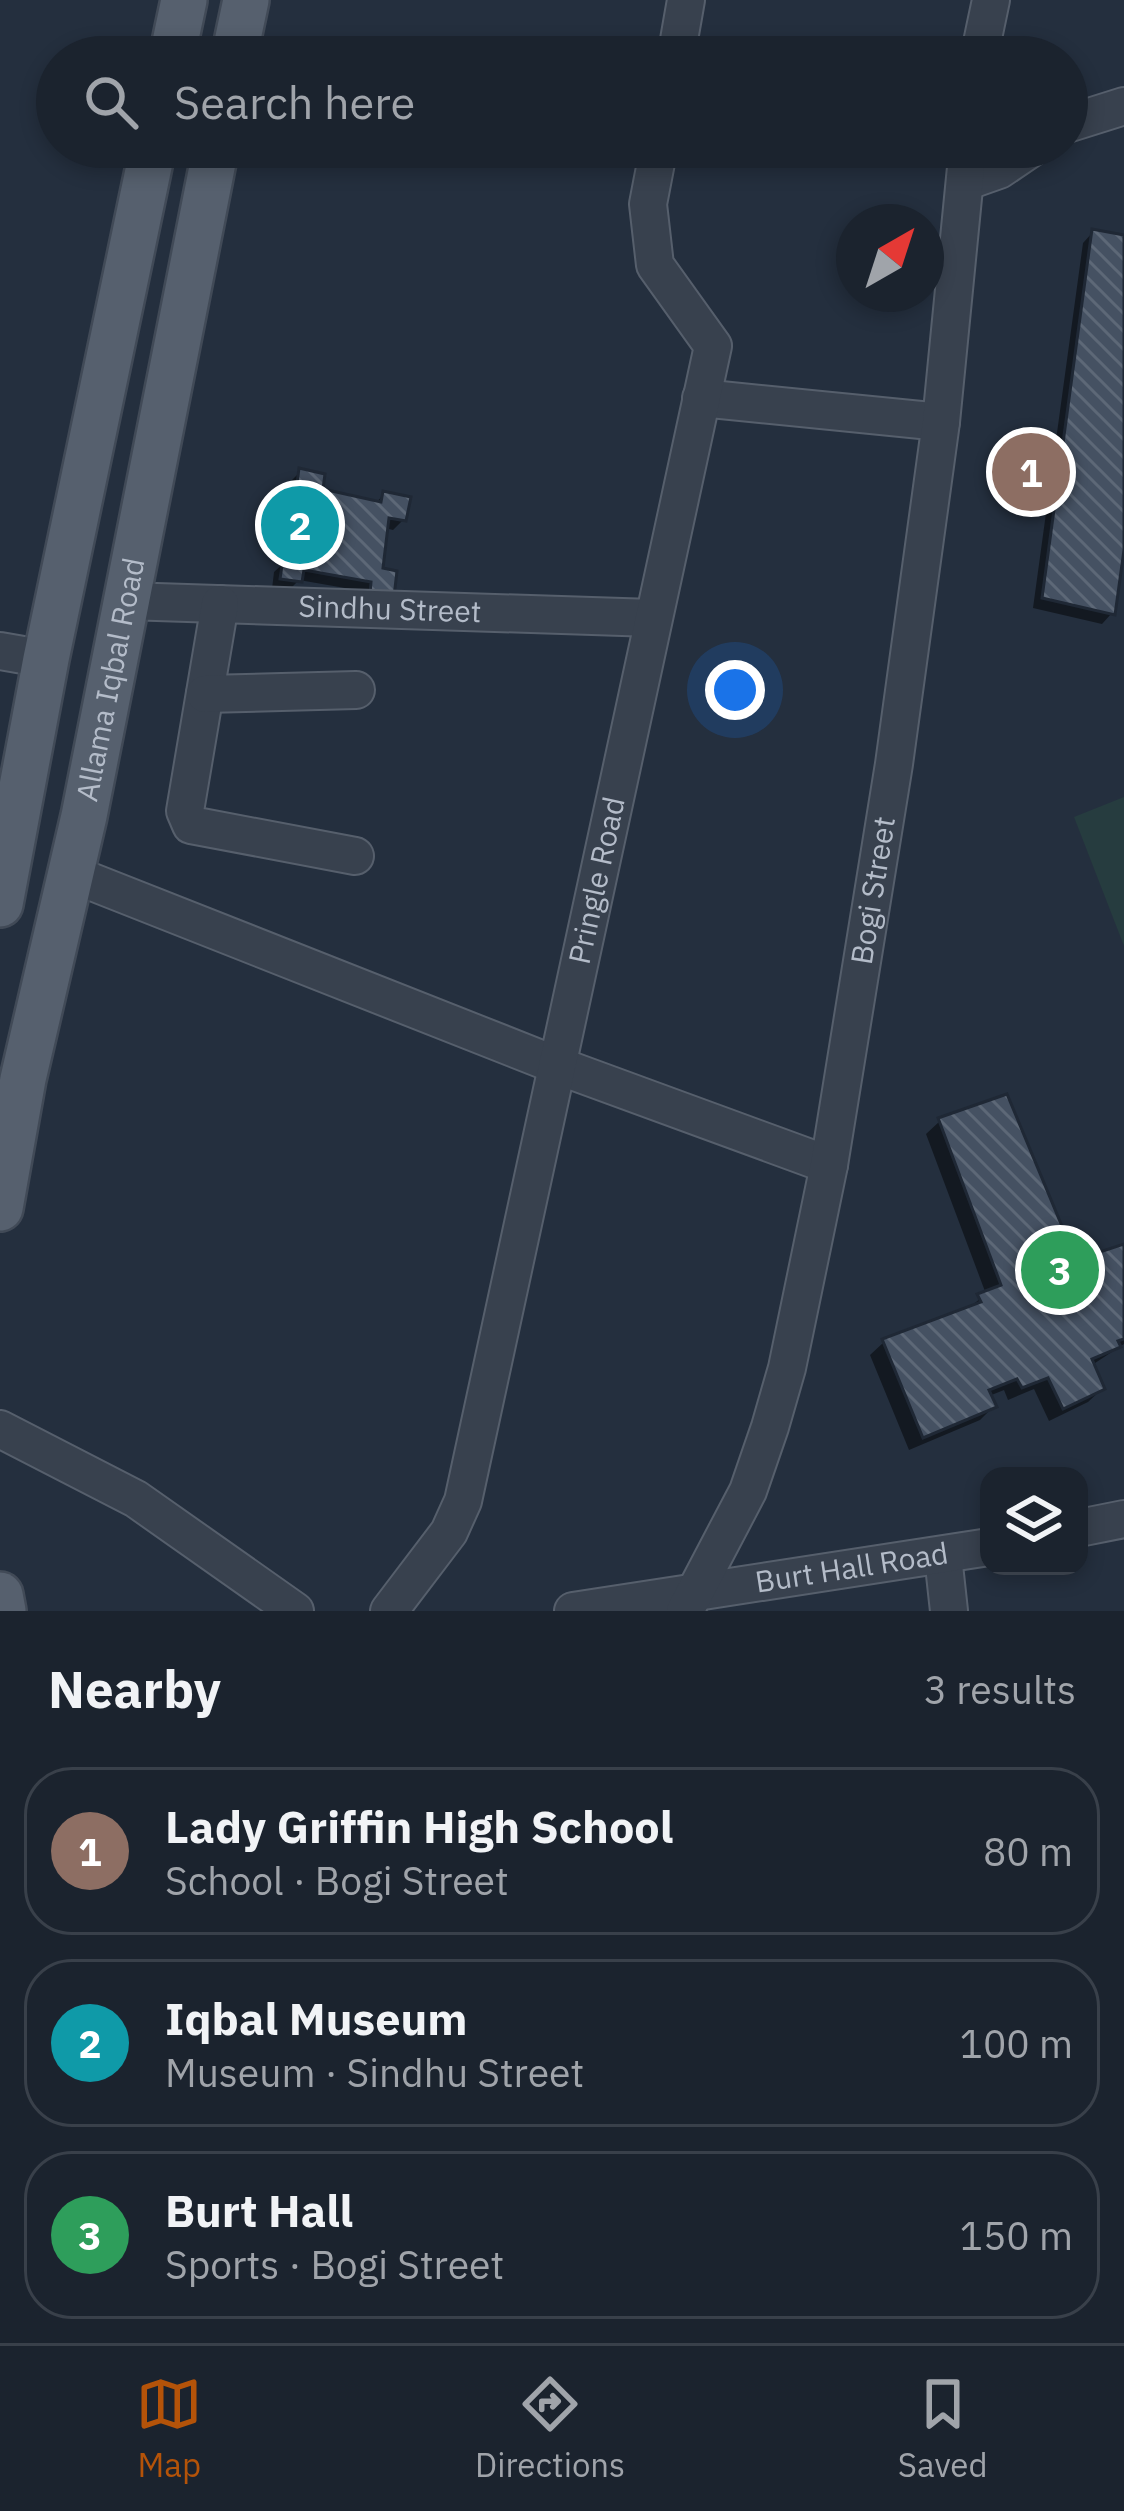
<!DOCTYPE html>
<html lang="en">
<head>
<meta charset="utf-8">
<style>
	body { margin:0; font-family:"IBM Plex Sans",sans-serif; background:#242b36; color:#f1f3f6 }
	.controls { position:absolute; right:36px; bottom:36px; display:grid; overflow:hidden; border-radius:24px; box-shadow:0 6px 18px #0003 }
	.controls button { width:108px; height:108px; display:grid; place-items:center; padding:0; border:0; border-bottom:3px solid #39404a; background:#1b232e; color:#f1f3f6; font:60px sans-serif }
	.compass { position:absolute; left:836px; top:204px; width:108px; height:108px; border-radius:50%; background:#1b232e; box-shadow:0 6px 18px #0003; rotate:39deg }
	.you { position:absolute; left:735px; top:690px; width:42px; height:42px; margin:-30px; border:9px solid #fff; border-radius:50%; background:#1a73e8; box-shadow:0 0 0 18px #1a73e833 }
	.badge { display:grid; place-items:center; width:78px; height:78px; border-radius:50%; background:#b45309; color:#fff; font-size:39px; font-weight:700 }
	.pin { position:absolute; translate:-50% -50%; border:6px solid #fff; box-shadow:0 3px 12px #0006 }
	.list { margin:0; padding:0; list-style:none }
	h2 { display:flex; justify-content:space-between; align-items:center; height:156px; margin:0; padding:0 48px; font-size:51px }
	h2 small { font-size:39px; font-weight:400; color:#a0a4aa }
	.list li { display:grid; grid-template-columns:78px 1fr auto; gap:36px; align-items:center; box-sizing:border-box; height:168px; margin:0 24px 24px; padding:0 24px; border:3px solid #39404a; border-radius:48px }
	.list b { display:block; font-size:45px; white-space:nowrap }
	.list p { margin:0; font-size:39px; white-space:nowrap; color:#a0a4aa }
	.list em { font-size:39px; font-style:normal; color:#a0a4aa }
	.icon { flex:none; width:66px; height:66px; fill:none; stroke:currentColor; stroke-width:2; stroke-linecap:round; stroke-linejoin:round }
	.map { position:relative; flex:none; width:1124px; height:1611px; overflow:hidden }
	.search { position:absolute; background:#1b232e; box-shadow:0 6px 18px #0003; left:36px; right:36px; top:36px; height:132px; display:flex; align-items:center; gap:30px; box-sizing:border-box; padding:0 42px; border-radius:66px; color:#a0a4aa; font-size:45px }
	.sheet { height:732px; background:#1b232e }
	nav { display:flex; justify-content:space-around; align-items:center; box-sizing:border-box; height:168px; border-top:3px solid #39404a; background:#1b232e; font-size:33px; color:#a0a4aa }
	nav a { display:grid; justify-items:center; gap:6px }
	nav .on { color:#b45309 }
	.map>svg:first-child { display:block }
	.pitch { fill:#263c3f }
	.shadow { fill:#0007 }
	.building { fill:url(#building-back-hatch); stroke:#1f2835; stroke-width:3 }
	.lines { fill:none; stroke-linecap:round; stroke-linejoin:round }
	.minor-casing { stroke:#565f6c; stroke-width:40 }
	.major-casing { stroke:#414a57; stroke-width:50 }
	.minor { stroke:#38414e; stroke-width:36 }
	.major { stroke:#56606e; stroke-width:45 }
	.labels { text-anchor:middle; stroke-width:9; stroke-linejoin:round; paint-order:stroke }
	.street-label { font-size:30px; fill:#b4bcc9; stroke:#1d2633 }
</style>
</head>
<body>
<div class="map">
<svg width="1124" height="1611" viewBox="0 0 1124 1611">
	<defs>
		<pattern id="building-back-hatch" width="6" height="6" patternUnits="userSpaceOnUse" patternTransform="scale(3)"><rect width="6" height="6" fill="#455162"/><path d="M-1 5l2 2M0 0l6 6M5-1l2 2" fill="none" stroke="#5d6877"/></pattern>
	</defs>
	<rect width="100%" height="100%" fill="#242f3e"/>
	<path class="pitch" d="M1124 797V946L1074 817Z"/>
	<path class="shadow" d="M1093 232 1124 238V530L1112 613 1102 624 1033 608 1083 243Z
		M300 472 319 491 375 504 384 494 404 519 393 530 385 528 380 570 391 596 299 580 289 590 272 589 274 572 286 561 288 544 271 541 274 521 284 511 297 513 298 502 287 500 290 482Z
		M940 1121 1072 1259 1095 1257 1124 1247V1344L1092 1365 1102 1389 1088 1402 1049 1421 1034 1389 1008 1400 1004 1390 989 1396 994 1406 980 1420 909 1450 870 1355 884 1342 965 1311 986 1294 926 1134Z"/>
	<path class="building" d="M1092 229 1124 235V550L1115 615 1042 598Z
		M299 468 325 474 323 489 381 502 383 491 411 497 406 521 389 518 383 568 397 571 394 597 370 594 371 582 304 570 302 582 280 579 283 558 294 559 297 535 279 531 283 508 304 512 307 493 296 491Z
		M1007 1094 1074 1255 1096 1247 1097 1253 1124 1244V1339L1118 1341 1121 1347 1092 1359 1105 1389 1063 1409 1048 1378 1022 1388 1017 1379 989 1390 997 1407 923 1438 882 1339 981 1302 977 1294 1001 1285 938 1118Z"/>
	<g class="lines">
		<g class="minor-casing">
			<g id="minor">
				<path d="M676 57 686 0"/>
				<path d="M979 57 991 0"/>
				<path d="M1067 124 1124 106"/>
				<path d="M965 182 999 170 1033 147"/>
				<path d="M701 398 941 422"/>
				<path id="s1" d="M126 601 653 618"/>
				<path d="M220 604 185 811 191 825 355 856"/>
				<path d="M0 651 46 659"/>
				<path d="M205 694 356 690"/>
				<path d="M72 874 556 1065 829 1165"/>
				<path d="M0 1429 136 1499 295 1611"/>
				<path d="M1079 1528 1124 1519"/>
				<path d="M943 1556 949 1611"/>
				<path id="s2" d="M389 1611 449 1532 463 1501 713 346 655 265 648 204 659 147"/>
				<path id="s3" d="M573 1611 989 1547"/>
				<path id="s4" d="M685 1611 748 1491 770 1427 787 1368 829 1165 894 764 941 422 968 147"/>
			</g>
		</g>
		<g class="major-casing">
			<g id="major">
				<path d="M172 57 184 0"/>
				<path d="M234 57 246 0"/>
				<path d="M0 904 46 659 153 147"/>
				<path id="s5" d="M0 1208 23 1079 84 816 216 147"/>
				<path d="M0 1595 3 1611"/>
			</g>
		</g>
		<use href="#minor" class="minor"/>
		<use href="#major" class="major"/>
	</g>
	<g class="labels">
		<g class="street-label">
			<text dy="10" stroke="none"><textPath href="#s1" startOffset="264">Sindhu Street</textPath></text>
			<text dy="10" stroke="none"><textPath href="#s5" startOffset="540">Allama Iqbal Road</textPath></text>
			<text dy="10" stroke="none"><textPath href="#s2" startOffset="768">Pringle Road</textPath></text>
			<text dy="10" stroke="none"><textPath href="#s4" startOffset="750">Bogi Street</textPath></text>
			<text dy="10" stroke="none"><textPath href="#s3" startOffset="282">Burt Hall Road</textPath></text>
		</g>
	</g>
</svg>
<div class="controls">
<button><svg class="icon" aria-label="layers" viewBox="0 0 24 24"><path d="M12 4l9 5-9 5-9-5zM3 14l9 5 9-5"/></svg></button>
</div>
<svg class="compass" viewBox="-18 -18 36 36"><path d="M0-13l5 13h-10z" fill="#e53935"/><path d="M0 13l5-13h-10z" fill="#a0a4aa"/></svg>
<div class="you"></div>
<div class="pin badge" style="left:1031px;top:472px;background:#8d6e63">1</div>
<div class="pin badge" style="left:300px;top:525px;background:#0f9aa8">2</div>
<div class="pin badge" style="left:1060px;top:1270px;background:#2e9e5b">3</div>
<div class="search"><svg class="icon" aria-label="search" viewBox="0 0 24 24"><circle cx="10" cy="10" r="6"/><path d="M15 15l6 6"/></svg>Search here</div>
</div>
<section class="sheet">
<h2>Nearby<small>3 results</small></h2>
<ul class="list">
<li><span class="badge" style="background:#8d6e63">1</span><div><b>Lady Griffin High School</b><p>School · Bogi Street</p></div><em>80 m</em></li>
<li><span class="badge" style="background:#0f9aa8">2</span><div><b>Iqbal Museum</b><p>Museum · Sindhu Street</p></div><em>100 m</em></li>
<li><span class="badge" style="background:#2e9e5b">3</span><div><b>Burt Hall</b><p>Sports · Bogi Street</p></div><em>150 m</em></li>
</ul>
</section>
<nav>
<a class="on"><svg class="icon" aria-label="map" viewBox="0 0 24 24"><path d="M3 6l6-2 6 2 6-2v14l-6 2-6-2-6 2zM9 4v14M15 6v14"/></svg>Map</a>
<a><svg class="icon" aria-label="directions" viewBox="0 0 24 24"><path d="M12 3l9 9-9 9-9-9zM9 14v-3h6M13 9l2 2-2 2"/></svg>Directions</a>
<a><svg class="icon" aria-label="saved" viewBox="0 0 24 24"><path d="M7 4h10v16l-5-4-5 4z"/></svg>Saved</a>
</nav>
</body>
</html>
